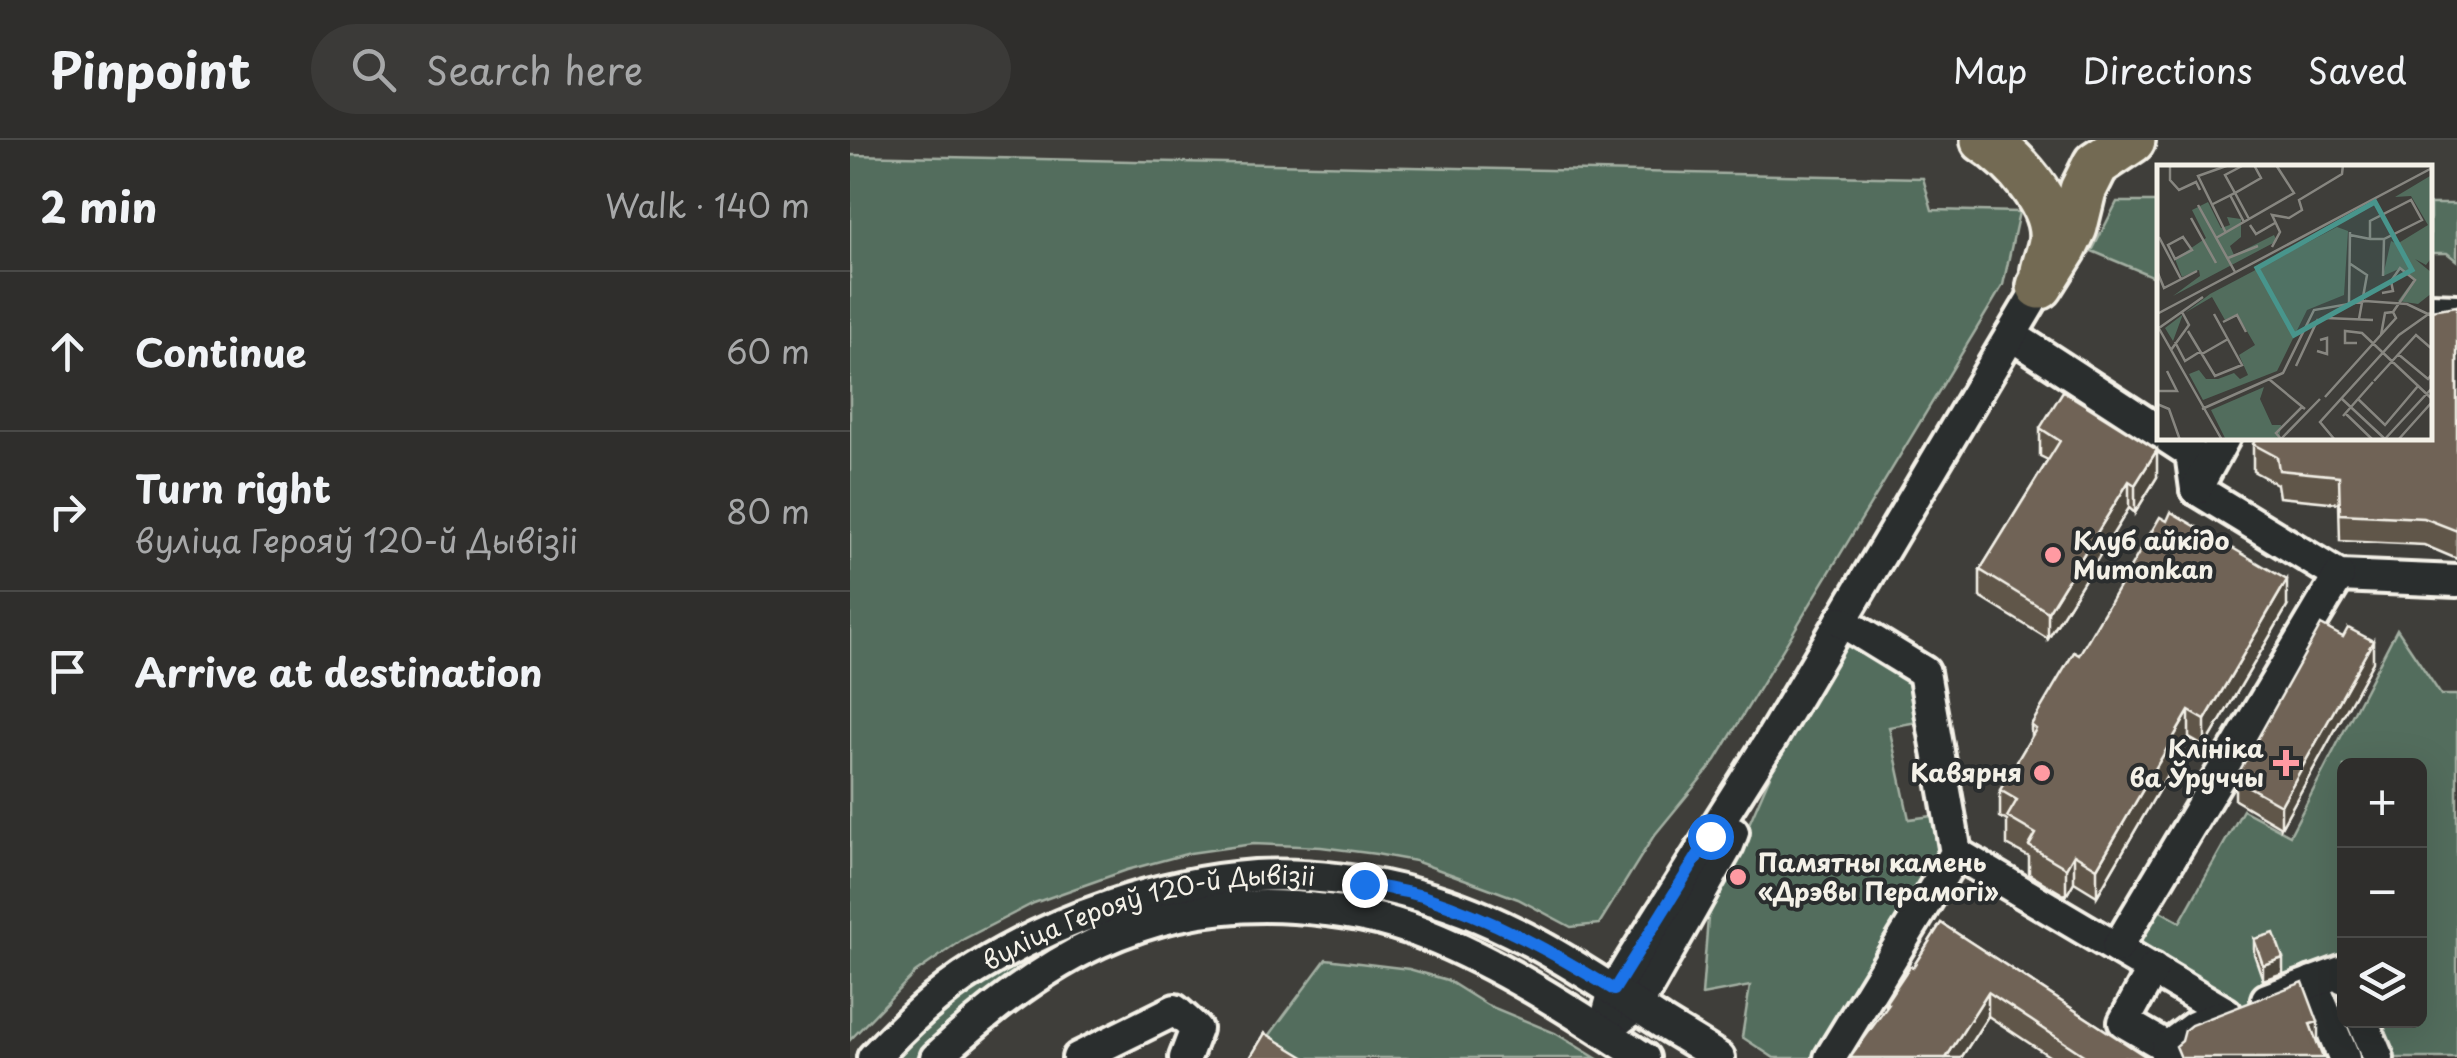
<!DOCTYPE html>
<html lang="en">
<head>
<meta charset="utf-8">
<style>
	body { margin:0; font-family:"Playpen Sans",sans-serif; background:#3b3a38; color:#f1f3f6 }
	.controls { position:absolute; right:30px; bottom:30px; display:grid; overflow:hidden; border-radius:15px; box-shadow:0 10px 40px #0002 }
	.controls button { width:90px; height:90px; display:grid; place-items:center; padding:0; border:0; border-bottom:2px solid #4a4a48; background:#2f2e2c; color:#f1f3f6; font:50px sans-serif }
	.stop { position:absolute; width:30px; height:30px; margin:-22px; border:8px solid #1a73e8; border-radius:50%; background:#fff }
	.stop.end { background:#1a73e8; border-color:#fff; box-shadow:0 2px 10px #0008 }
	.list { margin:0; padding:0; list-style:none }
	h2 { display:flex; justify-content:space-between; align-items:center; height:130px; margin:0; padding:0 40px; font-size:42px }
	h2 small { font-size:32px; font-weight:400; color:#a7a8a9 }
	.list li { display:grid; grid-template-columns:65px 1fr auto; gap:30px; align-items:center; box-sizing:border-box; height:160px; padding:0 40px; border-top:2px solid #4a4a48 }
	.list b { display:block; font-size:38px; white-space:nowrap }
	.list p { margin:0; font-size:32px; white-space:nowrap; color:#a7a8a9 }
	.list em { font-size:32px; font-style:normal; color:#a7a8a9 }
	.icon { flex:none; width:55px; height:55px; fill:none; stroke:currentColor; stroke-width:2; stroke-linecap:round; stroke-linejoin:round }
	.map { position:relative; flex:none; width:1607px; height:918px; overflow:hidden }
	header { display:flex; align-items:center; gap:60px; box-sizing:border-box; height:140px; padding:0 50px; background:#2f2e2c; border-bottom:2px solid #4a4a48 }
	header strong { font-size:48px }
	nav { display:flex; gap:55px; margin-inline-start:auto; font-size:35px }
	.search { width:700px; height:90px; background:#3b3a38; display:flex; align-items:center; gap:25px; box-sizing:border-box; padding:0 35px; border-radius:55px; color:#a7a8a9; font-size:38px }
	main { display:flex }
	aside { flex:1; background:#2f2e2c }
	.map>svg:first-child { display:block }
	.green { fill:#526d5d; stroke:#a3afa2; stroke-width:2.5 }
	.lines { fill:none; stroke-linecap:round; stroke-linejoin:round }
	.minor-casing { stroke:#f4f1e8; stroke-width:38 }
	.highway-casing { stroke:#f4f1e8; stroke-width:52 }
	.minor { stroke:#2a2d2e; stroke-width:30 }
	.highway { stroke:#736b52; stroke-width:45 }
	.wall { fill:#60564a; stroke:#f4f1e8; stroke-width:2.5 }
	.shaded-wall { fill:#4e463c; stroke:#f4f1e8; stroke-width:2.5 }
	.building { fill:#706456; stroke:#f4f1e8; stroke-width:2.5 }
	.route { stroke:#1a73e8; stroke-width:12 }
	.poi-dot { fill:#ff9aa2; stroke:#2a2d2e; stroke-width:4 }
	.labels { text-anchor:middle; stroke-width:8; stroke-linejoin:round; paint-order:stroke }
	.poi-label { font-size:25px; font-weight:bold; fill:#f4f1e8; stroke:#2a2d2e; text-anchor:start }
	.street-label { font-size:25px; fill:#f4f1e8; stroke:#2a2d2e }
	.inset-road { fill:none; stroke:#878680; stroke-width:2.5 }
	.view { fill:#48958c; fill-opacity:0.15; stroke:#48958c; stroke-width:5 }
	.inset-edge { fill:none; stroke:#f4f1e8; stroke-width:5 }
</style>
</head>
<body>
<header>
<strong>Pinpoint</strong>
<div class="search"><svg class="icon" aria-label="search" viewBox="0 0 24 24"><circle cx="10" cy="10" r="6"/><path d="M15 15l6 6"/></svg>Search here</div>
<nav><a>Map</a><a>Directions</a><a>Saved</a></nav>
</header>
<main>
<aside>
<h2>2 min<small>Walk · 140 m</small></h2>
<ul class="list">
<li><svg class="icon" aria-label="ahead" viewBox="0 0 24 24"><path d="M12 20V5M6 11l6-6 6 6"/></svg><div><b>Continue</b></div><em>60 m</em></li>
<li><svg class="icon" aria-label="right" viewBox="0 0 24 24"><path d="M7 20v-9h11M14 6l5 5-5 5"/></svg><div><b>Turn right</b><p>вуліца Герояў 120-й Дывізіі</p></div><em>80 m</em></li>
<li><svg class="icon" aria-label="arrive" viewBox="0 0 24 24"><path d="M6 21V4h12l-3 4 3 4H6"/></svg><div><b>Arrive at destination</b></div></li>
</ul>
</aside>
<div class="map">
<svg width="1607" height="918" viewBox="0 0 1607 918">
	<rect width="100%" height="100%" fill="#3f3e3a"/>
	<filter id="ink" filterUnits="userSpaceOnUse"><feTurbulence type="fractalNoise" baseFrequency=".01" numOctaves="2"/><feDisplacementMap in="SourceGraphic" scale="20" xChannelSelector="R" yChannelSelector="G"/><feConvolveMatrix kernelMatrix="1 2 1 2 8 2 1 2 1" color-interpolation-filters="sRGB"/></filter>
	<g filter="url(#ink)">
		<path class="green" d="M0 15 1073 38 1082 70 1169 72 1153 145 866 620 803 697 749 784 721 787 668 759 606 736 565 721 526 714 471 707 403 704 340 713 277 730 184 763 114 799 65 833 0 900Z
			M1267 62H1309V139L1242 111Z
			M1580 64H1607V121L1597 113H1580Z
			M1547 489 1591 555H1607V918H1528L1512 881 1570 880V626H1494V839L1376 873 1267 808 1294 762 1330 782 1393 670 1440 695Z
			M996 495 1067 535 1073 581 1039 587 1059 679 1090 675 1088 721 1014 889 1015 908 1009 918H924L892 897 900 846 852 855 858 778 939 592Z
			M173 819 185 820 128 862 66 918H48C84 877 126 846 173 819Z
			M476 819 559 829 597 840 637 865 705 893 746 918H450L416 900Z"/>
		<g class="lines">
			<g class="minor-casing">
				<g id="minor">
					<path d="M1580 169 1607 170"/>
					<path d="M1161 195 1310 292"/>
					<path d="M1318 298 1341 313 1346 349"/>
					<path d="M1346 349 1489 436 1607 441"/>
					<path d="M1346 349 1374 298"/>
					<path d="M1106 713 1376 873"/>
					<path d="M1267 808 1489 436"/>
					<path d="M1303 829 1274 882 1317 907"/>
					<path d="M1462 842 1494 918"/>
					<path d="M1417 859 1491 832 1494 839"/>
					<path d="M771 878 787 866 878 705 883 692"/>
					<path d="M1512 880 1528 918"/>
					<path d="M753 891 764 850 782 820 920 601 1190 146"/>
					<path id="s1" d="M23 918C54 885 87 853 126 829 207 779 309 743 405 736 459 733 518 741 570 756 659 780 736 832 811 882 830 894 850 905 869 918"/>
					<path d="M86 918C191 820 296 757 444 767 491 770 532 777 577 795 654 826 725 873 794 918"/>
					<path d="M228 918 325 870 346 889 335 918"/>
					<path d="M980 918 1106 713 1074 532 991 481"/>
					<path d="M1316 918 1317 907 1344 887 1369 876"/>
				</g>
			</g>
			<g class="highway-casing">
				<path id="highway" d="M1134 0C1163 18 1205 63 1202 100 1201 110 1196 121 1194 131
					M1190 146 1214 108 1224 87 1233 50 1246 24 1282 0"/>
			</g>
			<use href="#minor" class="minor"/>
			<use href="#highway" class="highway"/>
		</g>
		<path class="wall" d="M1607 166V419L1574 405 1490 401 1489 363 1429 357 1427 344 1403 331V304Z
			M1190 288 1307 337 1285 373 1279 368 1198 499 1130 457V430L1198 320 1190 316Z
			M1437 467 1355 607 1339 598 1247 756 1224 742 1216 756 1179 734V717L1157 705V681L1150 677V650L1181 598V585L1229 515Z
			M1523 522 1431 687 1385 660V639Z
			M1091 783 1298 918H1202L1138 876 1111 918H1000L1036 869V862L1063 827Z
			M1404 799 1433 833 1413 840 1404 814Z"/>
		<path class="shaded-wall" d="M1307 310V337L1285 373V345Z
			M1279 341V368L1198 499V472Z
			M1437 440V467L1355 607V580Z
			M1523 501V522L1431 687V665Z
			M1339 571V598L1247 756V728Z
			M1224 714V742L1216 756V728Z
			M1433 818V833L1413 840V825Z
			M1138 852V876L1111 918H1096Z
			M1468 882V909L1460 884Z"/>
		<path class="building" d="M1607 166V391L1574 378 1490 374 1489 336 1429 330 1427 317 1403 304 1406 298H1580V170Z
			M1213 251 1307 310 1285 345 1279 341 1198 472 1130 430 1210 301 1190 288Z
			M1321 372 1437 440 1355 580 1339 571 1247 728 1224 714 1216 728 1179 706 1186 694 1157 677 1167 660 1150 650 1186 589 1181 585 1224 512 1229 515 1310 377 1317 381Z
			M1471 485 1493 497 1498 488 1523 501 1431 665 1385 639Z
			M1091 783 1298 918H1238L1138 852 1096 918H1000L1039 864 1036 862 1060 826 1063 827Z
			M1424 793 1433 818 1413 825 1404 799Z
			M1453 842 1468 882 1460 884 1473 918H1331L1326 906 1332 901 1335 890 1341 885Z
			M415 893 456 918H400Z"/>
	</g>
	<g class="lines" filter="url(#ink)">
		<path class="route" d="M514 744C534 748 556 751 575 757 643 779 704 813 764 850L860 696"/>
	</g>
	<g class="poi-dot">
		<circle cx="1203" cy="415" r="10"/>
		<path d="M1431 608h10v10h10v10h-10v10h-10v-10h-10v-10h10z"/>
		<circle cx="1192" cy="633" r="10"/>
		<circle cx="888" cy="737" r="10"/>
	</g>
	<g class="labels">
		<g class="poi-label">
			<text x="1223" y="410">Клуб айкідо<tspan x="1223" dy="29">Mumonkan</tspan></text>
			<text x="1414" y="618" text-anchor="end">Клініка<tspan x="1414" dy="29">ва Ўруччы</tspan></text>
			<text x="1172" y="642" text-anchor="end">Кавярня</text>
			<text x="908" y="732">Памятны камень<tspan x="908" dy="29">«Дрэвы Перамогі»</tspan></text>
		</g>
		<g class="street-label">
			<text dy="9" stroke="none"><textPath href="#s1" startOffset="320">вуліца Герояў 120-й Дывізіі</textPath></text>
		</g>
	</g>
	<g transform="translate(1307 25)">
		<rect width="275" height="275" fill="#3f3e3a"/>
		<path d="M273 11 275 92 269 100 258 94 275 108V128L261 139 241 136 257 114 244 103 226 111 234 76 240 79 271 60 254 31 238 32ZM51 37 64 63 73 60 70 52 84 54V72L73 81 77 90 117 70 120 76 16 131 43 111 42 105 25 112 18 94 49 73 35 45ZM180 62 191 66 187 130 150 145 120 206 46 235 32 209 42 205 49 214H61L77 208 83 214 91 210 82 190 98 180 80 149 68 155 55 132 26 149 16 176 8 163 53 129ZM107 222 103 234 115 260H124L122 275H69L54 245Z" fill="#526d5d"/>
		<path class="inset-road" d="M87 0 68 10 78 28 104 13 97 0M201 0H235M13 2V15L22 25 39 17 43 25M73 30 87 57M41 40 78 107M54 40 78 28 92 54M34 53 59 98M93 60 99 69 118 58M69 68 41 11 72 0M193 70 213 74H227L265 55 254 35 213 56V74M2 72 24 114M26 72 35 85 18 94 11 80ZM59 73 137 28 119 0M115 82 123 67 115 50 132 53 145 45 142 35 185 9 186 0M71 93 101 81M192 98 210 110 202 154M0 106 7 123 40 106M226 111 227 74M208 136 250 139 275 151M192 138 193 67M0 149 275 3M169 153 216 155M66 157 80 150 89 167M0 160 65 275M2 163 46 132M31 166 58 211 85 200 57 149M224 170 228 148 236 147 258 115 243 103 234 116 236 126 225 128M18 177 28 196 44 186M200 178H188V166L205 168 275 234M14 185 32 160 25 147M160 186 170 189V173L163 175M45 189 71 174M241 189 271 214 275 209M139 201 161 154M113 215 148 244M217 216 259 170 275 184M0 226H20L10 206M168 232 239 153 236 147M184 233 228 274M201 234 228 260 261 221M0 239 12 244 23 275M145 242 119 268 124 274 163 234M45 244 126 208 157 145 209 136M188 248 216 275M186 251 216 217M178 275 163 257 242 170 273 148M227 275 275 223M241 275 275 237"/>
		<path class="view" d="M218 37 255 105 137 170 100 103Z"/>
		<rect width="275" height="275" class="inset-edge"/>
	</g>
</svg>
<div class="controls">
<button>+</button>
<button>−</button>
<button><svg class="icon" aria-label="layers" viewBox="0 0 24 24"><path d="M12 4l9 5-9 5-9-5zM3 14l9 5 9-5"/></svg></button>
</div>
<div class="stop" style="left:860px;top:696px"></div>
<div class="stop end" style="left:514px;top:744px"></div>
</div>
</main>
</body>
</html>
